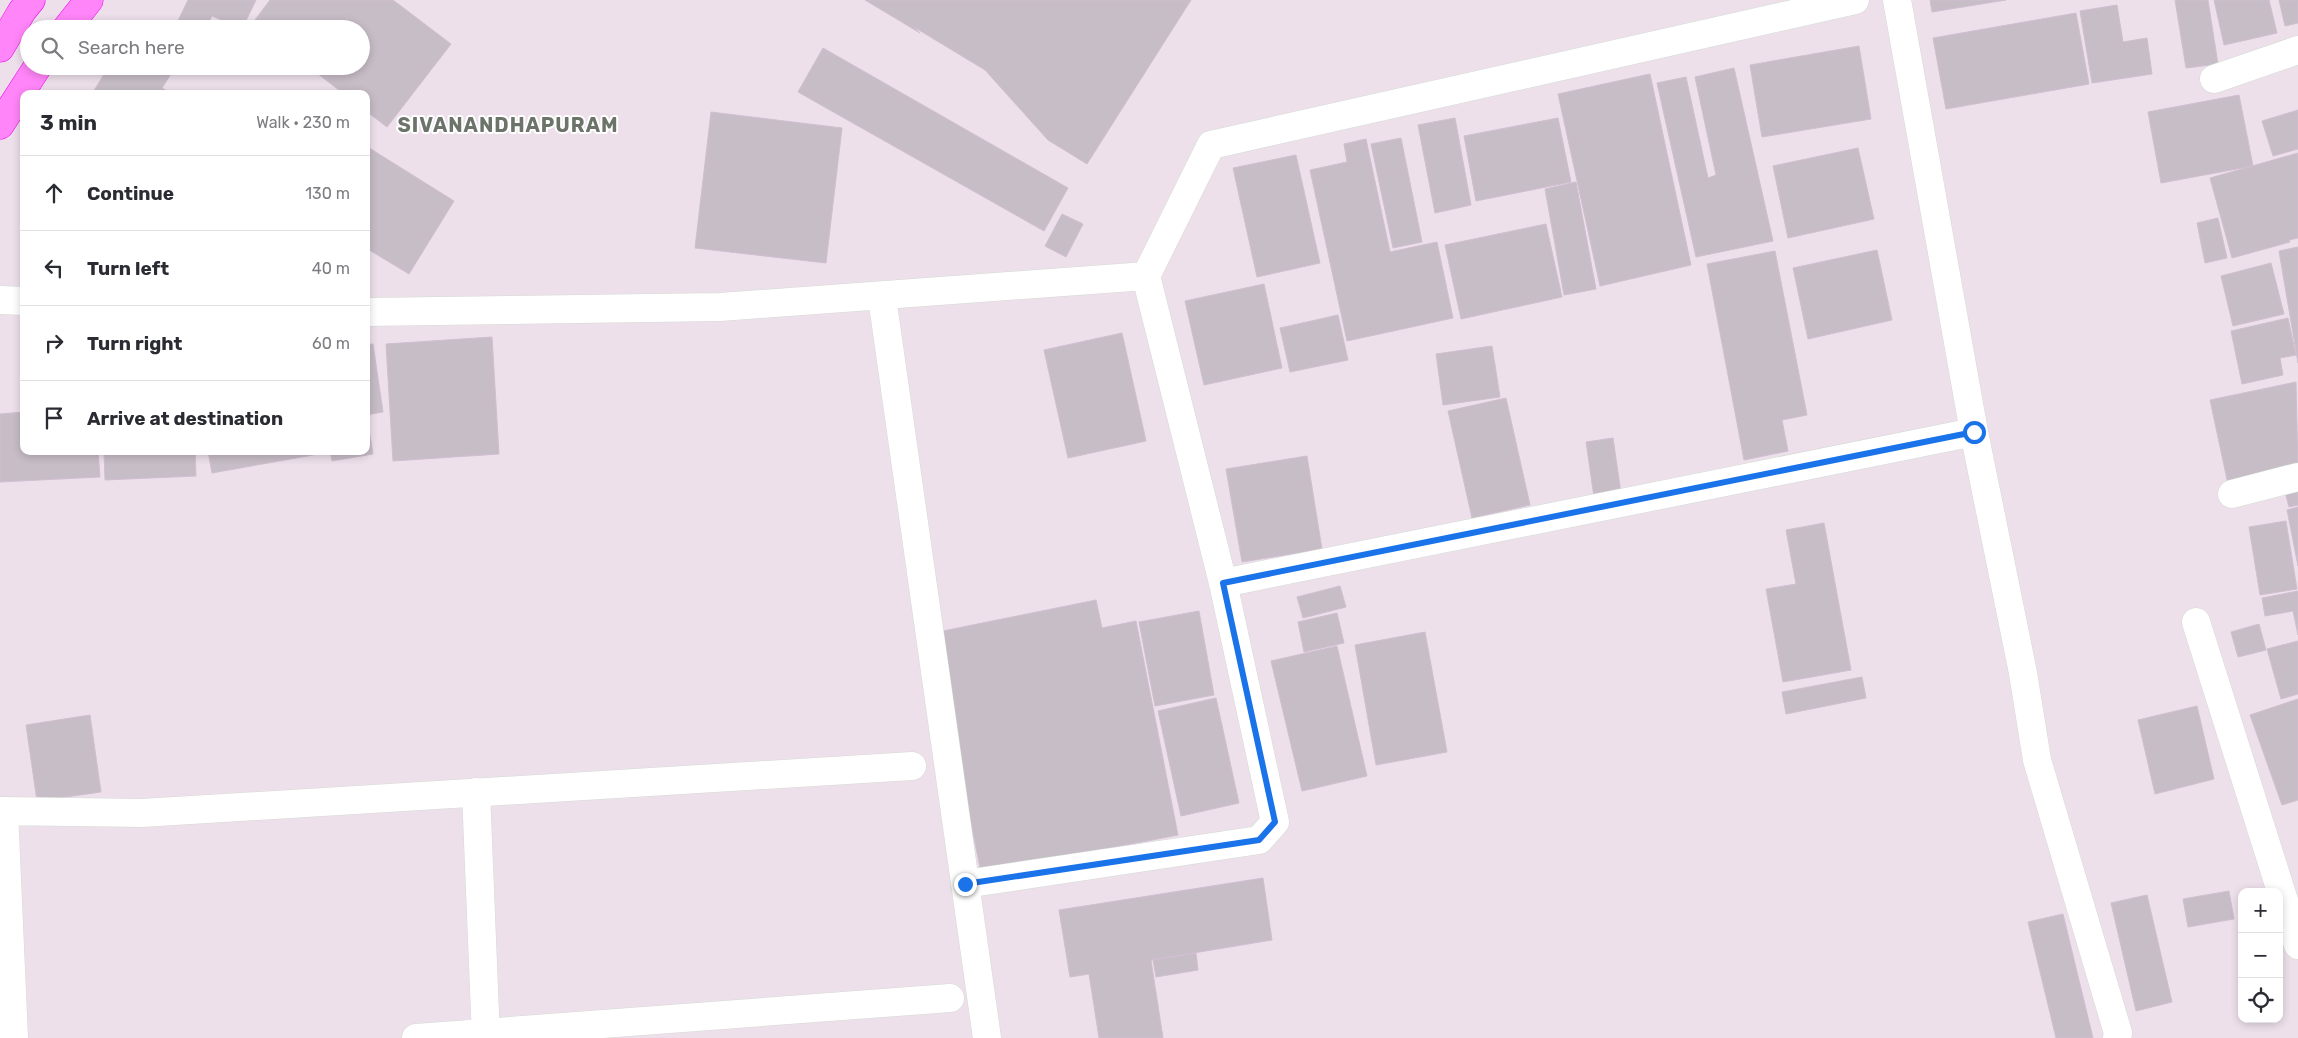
<!DOCTYPE html>
<html lang="en">
<head>
<meta charset="utf-8">
<style>
	body { margin:0; font-family:Rubik,sans-serif; background:#f2f2f3; color:#2b2b33 }
	.controls { position:absolute; right:15px; bottom:15px; display:grid; overflow:hidden; border-radius:10px; box-shadow:0 2px 8px #0003 }
	.controls button { width:45px; height:45px; display:grid; place-items:center; padding:0; border:0; border-bottom:1px solid #e1e1e2; background:#fff; color:#2b2b33; font:25px sans-serif }
	.stop { position:absolute; width:15px; height:15px; margin:-11px; border:4px solid #1a73e8; border-radius:50%; background:#fff }
	.stop.end { background:#1a73e8; border-color:#fff; box-shadow:0 1px 5px #0008 }
	.list { margin:0; padding:0; list-style:none }
	h2 { display:flex; justify-content:space-between; align-items:center; height:65px; margin:0; padding:0 20px; font-size:21px }
	h2 small { font-size:16px; font-weight:400; color:#7c7c81 }
	.list li { display:grid; grid-template-columns:32px 1fr auto; gap:15px; align-items:center; box-sizing:border-box; height:75px; padding:0 20px; border-top:1px solid #e1e1e2 }
	.list b { display:block; font-size:19px; white-space:nowrap }
	.list em { font-size:16px; font-style:normal; color:#7c7c81 }
	.icon { flex:none; width:28px; height:28px; fill:none; stroke:currentColor; stroke-width:2; stroke-linecap:round; stroke-linejoin:round }
	.map { position:relative; flex:none; width:2298px; height:1038px; overflow:hidden }
	.search { position:absolute; background:#fff; box-shadow:0 2px 8px #0003; left:20px; top:20px; width:350px; height:55px; display:flex; align-items:center; gap:12px; box-sizing:border-box; padding:0 18px; border-radius:28px; color:#7c7c81; font-size:19px }
	.panel { position:absolute; background:#fff; box-shadow:0 2px 8px #0003; left:20px; top:90px; width:350px; height:365px; border-radius:10px }
	.map>svg:first-child { display:block }
	.building { fill:#c7bdc7; stroke:#d1bed1 }
	.lines { fill:none; stroke-linecap:round; stroke-linejoin:round }
	.minor-casing { stroke:#d3dbd3; stroke-width:29 }
	.highway-casing { stroke:#ed00ec; stroke-width:29 }
	.minor { stroke:#fff; stroke-width:28 }
	.highway { stroke:#ff85f8; stroke-width:28 }
	.route { stroke:#1a73e8; stroke-width:6 }
	.labels { text-anchor:middle; stroke-width:4; stroke-linejoin:round; paint-order:stroke }
	.district-label { font-size:20px; font-weight:bold; letter-spacing:1px; fill:#6c746a; stroke:#fff }
</style>
</head>
<body>
<div class="map">
<svg width="2298" height="1038" viewBox="0 0 2298 1038">
	<rect width="100%" height="100%" fill="#ede0eb"/>
	<path class="building" d="M188 0H256L242 29 212 16 205 29H174Z
		M270 0H393L451 44 387 127 366 111V94H344L308 66H361V29H258L252 24Z
		M865 0H1191L1087 164 1048 140 985 70 914 27 920 33Z
		M1930 0H2006L1932 12Z
		M2175 0H2208L2218 64 2186 68Z
		M2214 0H2269L2277 33 2224 45Z
		M2279 0H2298V23L2285 26Z
		M2117 5 2123 42 2147 38 2152 74 2092 83 2080 11Z
		M2076 13 2089 84 1946 109 1933 38Z
		M1859 46 1871 119 1762 137 1750 65Z
		M823 48 1068 188 1044 231 798 92Z
		M109 66H176L162 88 172 94H92Z
		M1734 68 1773 241 1696 257 1657 83 1686 77 1708 178 1716 175 1695 77Z
		M1650 74 1691 265 1600 286 1558 94Z
		M2239 95 2253 166 2161 183 2148 112Z
		M2298 110V149L2273 156 2262 121Z
		M711 112 842 128 826 263 695 248Z
		M1455 118 1471 205 1435 213 1418 125Z
		M1558 118 1571 182 1476 201 1464 136Z
		M1401 138 1422 242 1393 248 1371 144Z
		M1366 139 1390 252 1437 242 1453 318 1347 341 1310 170 1347 162 1344 144Z
		M366 146 454 201 409 274 366 248Z
		M1858 148 1874 219 1788 238 1773 166Z
		M2298 153V238L2289 240 2290 242 2232 258 2210 178Z
		M1296 155 1320 263 1257 277 1233 168Z
		M1576 182 1596 289 1564 295 1545 189Z
		M1062 214 1083 224 1066 257 1045 246Z
		M2218 218 2227 258 2205 263 2197 223Z
		M1546 224 1562 297 1461 319 1445 245Z
		M2298 247V363L2279 251Z
		M1877 250 1892 320 1808 339 1793 268Z
		M1775 251 1807 415 1782 420 1788 451 1744 460 1707 264Z
		M2271 263 2284 314 2233 326 2221 276Z
		M1264 284 1282 368 1204 385 1185 301Z
		M1338 315 1348 360 1290 372 1280 328Z
		M2288 318 2296 355 2280 358 2283 375 2242 384 2231 331Z
		M1122 333 1146 441 1068 458 1044 350Z
		M492 337 499 454 393 461 386 344Z
		M366 344H373L383 412 366 415Z
		M1492 346 1500 397 1443 405 1436 354Z
		M2296 382 2298 468 2228 484 2210 400Z
		M1506 398 1530 505 1472 518 1448 411Z
		M24 412V451H98L100 477 0 482V414Z
		M367 417 373 454 332 461 330 451H366Z
		M1613 438 1621 493 1594 497 1586 442Z
		M104 451H195L196 476 105 480Z
		M208 451H324V453L212 473Z
		M1307 456 1322 549 1242 562 1226 469Z
		M2298 484V505L2289 507 2284 488Z
		M2298 507V566L2287 510Z
		M2286 521 2297 589 2260 595 2249 527Z
		M1824 523 1851 670 1783 682 1766 589 1796 584 1786 530Z
		M1340 586 1346 607 1303 618 1297 597Z
		M2298 591V635L2293 611 2265 616 2262 598Z
		M1096 600 1102 628 1136 621 1178 835 981 873 933 633Z
		M1199 611 1214 695 1155 706 1139 622Z
		M1337 613 1344 643 1304 652 1298 622Z
		M2259 624 2266 650 2238 657 2231 632Z
		M1425 632 1447 752 1376 765 1355 645Z
		M2298 641V694L2281 699 2267 649Z
		M1337 646 1367 776 1302 791 1271 661Z
		M1862 677 1866 698 1786 714 1782 692Z
		M1216 698 1239 803 1181 816 1158 711Z
		M2298 699V800L2282 805 2250 715Z
		M2197 706 2214 779 2155 794 2138 720Z
		M90 715 101 792 37 801 26 725Z
		M1263 878 1272 940 1151 960 1163 1038H1099L1089 974 1070 977 1059 910Z
		M2229 891 2234 919 2188 927 2183 899Z
		M2147 895 2172 1002 2136 1011 2111 903Z
		M2063 914 2093 1038H2056L2028 922Z
		M1196 953 1198 970 1156 977 1153 960Z"/>
	<g class="lines">
		<g class="minor-casing">
			<path id="minor" d="M2214 79 2298 50
				M1146 276 1223 583 1974 432 1897 0
				M882 297 987 1038
				M0 300 24 301
				M366 312 720 307 1146 276 1211 145 1855 0
				M1974 432 2023 673 2037 760 2118 1033 2117 1038
				M2232 494 2298 477
				M2196 622 2298 945
				M476 792 486 1038
				M0 811 142 813 912 766
				M4 811 14 1038
				M965 884 1259 840 1275 822 1223 583
				M416 1038 950 998"/>
		</g>
		<g class="highway-casing">
			<path id="highway" d="M66 29 89 0
				M0 48 22 11 31 0
				M0 125 38 66"/>
		</g>
		<use href="#minor" class="minor"/>
		<use href="#highway" class="highway"/>
	</g>
	<g class="lines">
		<path class="route" d="M965 884 1259 840 1275 822 1223 583 1974 432"/>
	</g>
	<g class="labels">
		<g class="district-label">
			<text x="508" y="132">SIVANANDHAPURAM</text>
		</g>
	</g>
</svg>
<div class="controls">
<button>+</button>
<button>−</button>
<button><svg class="icon" aria-label="locate" viewBox="0 0 24 24"><circle cx="12" cy="12" r="6"/><path d="M12 2v4M12 18v4M2 12h4M18 12h4"/></svg></button>
</div>
<div class="stop" style="left:1974px;top:432px"></div>
<div class="stop end" style="left:965px;top:884px"></div>
<div class="search"><svg class="icon" aria-label="search" viewBox="0 0 24 24"><circle cx="10" cy="10" r="6"/><path d="M15 15l6 6"/></svg>Search here</div>
<section class="panel">
<h2>3 min<small>Walk · 230 m</small></h2>
<ul class="list">
<li><svg class="icon" aria-label="ahead" viewBox="0 0 24 24"><path d="M12 20V5M6 11l6-6 6 6"/></svg><div><b>Continue</b></div><em>130 m</em></li>
<li><svg class="icon" aria-label="left" viewBox="0 0 24 24"><path d="M17 20v-9H6M10 6l-5 5 5 5"/></svg><div><b>Turn left</b></div><em>40 m</em></li>
<li><svg class="icon" aria-label="right" viewBox="0 0 24 24"><path d="M7 20v-9h11M14 6l5 5-5 5"/></svg><div><b>Turn right</b></div><em>60 m</em></li>
<li><svg class="icon" aria-label="arrive" viewBox="0 0 24 24"><path d="M6 21V4h12l-3 4 3 4H6"/></svg><div><b>Arrive at destination</b></div></li>
</ul>
</section>
</div>
</body>
</html>
